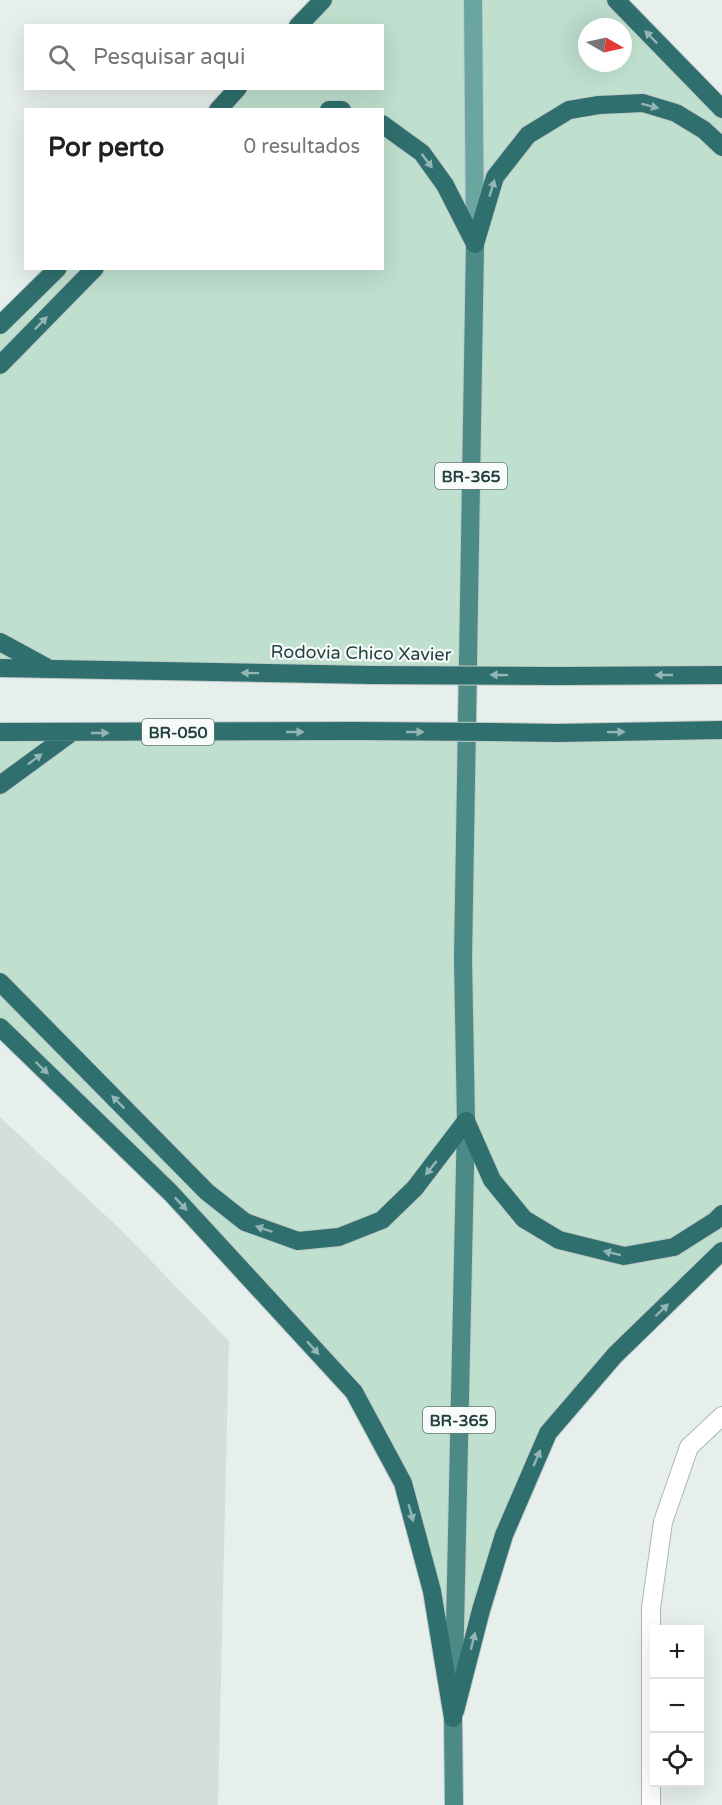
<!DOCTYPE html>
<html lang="pt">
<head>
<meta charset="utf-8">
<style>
	body { margin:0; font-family:"Varela Round",sans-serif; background:#f6f6f6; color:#202124 }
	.controls { position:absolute; right:18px; bottom:18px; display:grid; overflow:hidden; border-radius:0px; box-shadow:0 6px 24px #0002 }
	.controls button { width:54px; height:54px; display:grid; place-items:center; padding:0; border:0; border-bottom:2px solid #e0e0e0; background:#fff; color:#202124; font:30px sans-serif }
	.compass { position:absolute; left:578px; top:18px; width:54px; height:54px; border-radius:50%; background:#fff; box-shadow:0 6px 24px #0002; rotate:99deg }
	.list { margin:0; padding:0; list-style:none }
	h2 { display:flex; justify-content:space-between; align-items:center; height:78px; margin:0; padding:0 24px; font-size:26px }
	h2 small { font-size:20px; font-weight:400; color:#757577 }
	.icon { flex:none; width:33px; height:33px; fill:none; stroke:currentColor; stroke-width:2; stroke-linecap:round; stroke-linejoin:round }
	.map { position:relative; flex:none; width:722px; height:1805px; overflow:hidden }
	.search { position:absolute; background:#fff; box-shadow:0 6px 24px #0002; left:24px; top:24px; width:360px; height:66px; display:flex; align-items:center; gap:15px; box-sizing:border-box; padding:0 21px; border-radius:0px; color:#757577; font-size:22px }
	.panel { position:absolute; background:#fff; box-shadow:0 6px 24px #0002; left:24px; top:108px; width:360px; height:162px; border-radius:0px }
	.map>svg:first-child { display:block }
	.built { fill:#d4dfdc }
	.green { fill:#bfe0ce; fill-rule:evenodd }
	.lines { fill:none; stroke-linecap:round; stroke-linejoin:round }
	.minor-casing { stroke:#a8b8b5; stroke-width:20 }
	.primary-casing { stroke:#c2cac9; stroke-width:20 }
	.trunk-casing { stroke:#c2cac9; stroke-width:20 }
	.motorway-casing { stroke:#c2cac9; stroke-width:20 }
	.minor { stroke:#fff; stroke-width:18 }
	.primary { stroke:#6aa5a0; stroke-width:18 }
	.trunk { stroke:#4c8a86; stroke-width:18 }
	.motorway { stroke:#2f6f6d; stroke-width:18 }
	.motorway-bridge-casing { stroke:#c2cac9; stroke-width:20; stroke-linecap:butt }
	.motorway-bridge { stroke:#2f6f6d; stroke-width:18 }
	.oneway { fill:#93b5b4 }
	.labels { text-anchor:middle; stroke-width:4.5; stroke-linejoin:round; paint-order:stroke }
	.shield { fill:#f7fbfa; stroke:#637a77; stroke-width:1.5 }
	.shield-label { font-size:16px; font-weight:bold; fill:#24423f }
	.street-label { font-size:18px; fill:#24423f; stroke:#f7fbfa }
</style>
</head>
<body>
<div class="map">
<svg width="722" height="1805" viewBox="0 0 722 1805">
	<rect width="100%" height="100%" fill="#e6efec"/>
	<path class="built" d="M0 1117 119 1228 229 1341 218 1805H0Z"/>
	<path class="green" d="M323 0H616L722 109V675L0 668V325L58 269 382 268V110L218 109 238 89 382 88V26L298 25ZM587 27H623V63H587Z
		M722 730V1251L548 1433 504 1535 453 1718 403 1483 354 1392 0 1027V732Z"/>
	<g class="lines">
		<g class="minor-casing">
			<path id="minor" d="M651 1805V1608L663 1522 689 1447 722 1416"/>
		</g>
		<g class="primary-casing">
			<path id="primary" d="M473 0 475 239"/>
		</g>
		<g class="trunk-casing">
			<path id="trunk" d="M454 1805 453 1718 466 1121 463 959 475 244"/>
		</g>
		<g class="motorway-casing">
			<path id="motorway" d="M616 0 722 109
				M298 26 323 0
				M218 110 238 88
				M329 110H342
				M382 124 422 153 445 185 475 244
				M475 244 495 177 528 135 569 110 599 105 643 103 676 113 704 130 722 147
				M0 325 58 268
				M0 365 95 268
				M0 642 46 667
				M0 668 372 675
				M558 676 722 675
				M0 732 357 731
				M492 732 557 733 722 730
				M0 785 71 733
				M0 982 207 1192 245 1222 298 1241 339 1237 382 1220 415 1188 466 1121
				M0 1027 171 1193 354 1392 403 1483 432 1591 453 1718
				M466 1121 492 1180 524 1219 559 1240 624 1256 674 1247 715 1221 722 1214
				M455 1711 481 1610 504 1535 548 1433 615 1355 722 1251"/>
		</g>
		<use href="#minor" class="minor"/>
		<use href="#primary" class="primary"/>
		<use href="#trunk" class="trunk"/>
		<use href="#motorway" class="motorway"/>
		<g class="motorway-bridge-casing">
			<path id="motorway-bridge" d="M372 675 558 676
				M357 731 492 732"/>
		</g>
		<use href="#motorway-bridge" class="motorway-bridge"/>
	</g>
	<defs><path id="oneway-solid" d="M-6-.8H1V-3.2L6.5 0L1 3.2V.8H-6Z" transform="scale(1.5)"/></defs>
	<g class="oneway">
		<use href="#oneway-solid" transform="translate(651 37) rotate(-134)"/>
		<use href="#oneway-solid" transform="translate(650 106) rotate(15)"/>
		<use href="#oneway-solid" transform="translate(427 161) rotate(53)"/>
		<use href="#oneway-solid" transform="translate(492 188) rotate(-73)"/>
		<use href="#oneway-solid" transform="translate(41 323) rotate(-46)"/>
		<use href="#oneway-solid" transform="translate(250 673) rotate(-179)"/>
		<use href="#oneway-solid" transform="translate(499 675) rotate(-179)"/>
		<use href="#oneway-solid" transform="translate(664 675) rotate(180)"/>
		<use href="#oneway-solid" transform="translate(295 732)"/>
		<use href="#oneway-solid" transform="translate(415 732)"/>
		<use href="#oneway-solid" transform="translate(616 732) rotate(-1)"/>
		<use href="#oneway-solid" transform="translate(100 733)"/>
		<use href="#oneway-solid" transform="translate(35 759) rotate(-37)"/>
		<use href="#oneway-solid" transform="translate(42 1068) rotate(44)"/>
		<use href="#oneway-solid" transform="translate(118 1102) rotate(-135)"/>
		<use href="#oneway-solid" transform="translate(431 1168) rotate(129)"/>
		<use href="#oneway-solid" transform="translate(181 1204) rotate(47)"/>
		<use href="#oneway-solid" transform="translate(264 1229) rotate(-161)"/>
		<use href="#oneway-solid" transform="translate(612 1253) rotate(-166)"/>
		<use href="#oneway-solid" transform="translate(662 1310) rotate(-44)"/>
		<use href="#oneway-solid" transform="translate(313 1348) rotate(48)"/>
		<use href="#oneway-solid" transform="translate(537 1458) rotate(-67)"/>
		<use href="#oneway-solid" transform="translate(411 1513) rotate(75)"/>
		<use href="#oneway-solid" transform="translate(473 1641) rotate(-76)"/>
	</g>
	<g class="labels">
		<g class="shield">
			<rect x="435" y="463" width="72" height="26" rx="4.5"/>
			<rect x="142" y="719" width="72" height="26" rx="4.5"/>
			<rect x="423" y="1407" width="72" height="26" rx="4.5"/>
		</g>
		<g class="shield-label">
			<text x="471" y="482">BR-365</text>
			<text x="178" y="738">BR-050</text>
			<text x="459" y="1426">BR-365</text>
		</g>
		<g class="street-label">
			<text transform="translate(361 653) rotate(1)" y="6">Rodovia Chico Xavier</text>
		</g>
	</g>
</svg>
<div class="controls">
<button>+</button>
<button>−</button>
<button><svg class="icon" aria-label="locate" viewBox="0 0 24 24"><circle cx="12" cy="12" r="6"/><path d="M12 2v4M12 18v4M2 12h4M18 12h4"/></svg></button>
</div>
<svg class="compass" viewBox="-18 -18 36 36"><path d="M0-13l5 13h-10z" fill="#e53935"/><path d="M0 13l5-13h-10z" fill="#757577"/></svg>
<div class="search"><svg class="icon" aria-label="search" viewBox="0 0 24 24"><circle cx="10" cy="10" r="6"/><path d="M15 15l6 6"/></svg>Pesquisar aqui</div>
<section class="panel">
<h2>Por perto<small>0 resultados</small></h2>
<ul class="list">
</ul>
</section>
</div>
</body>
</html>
